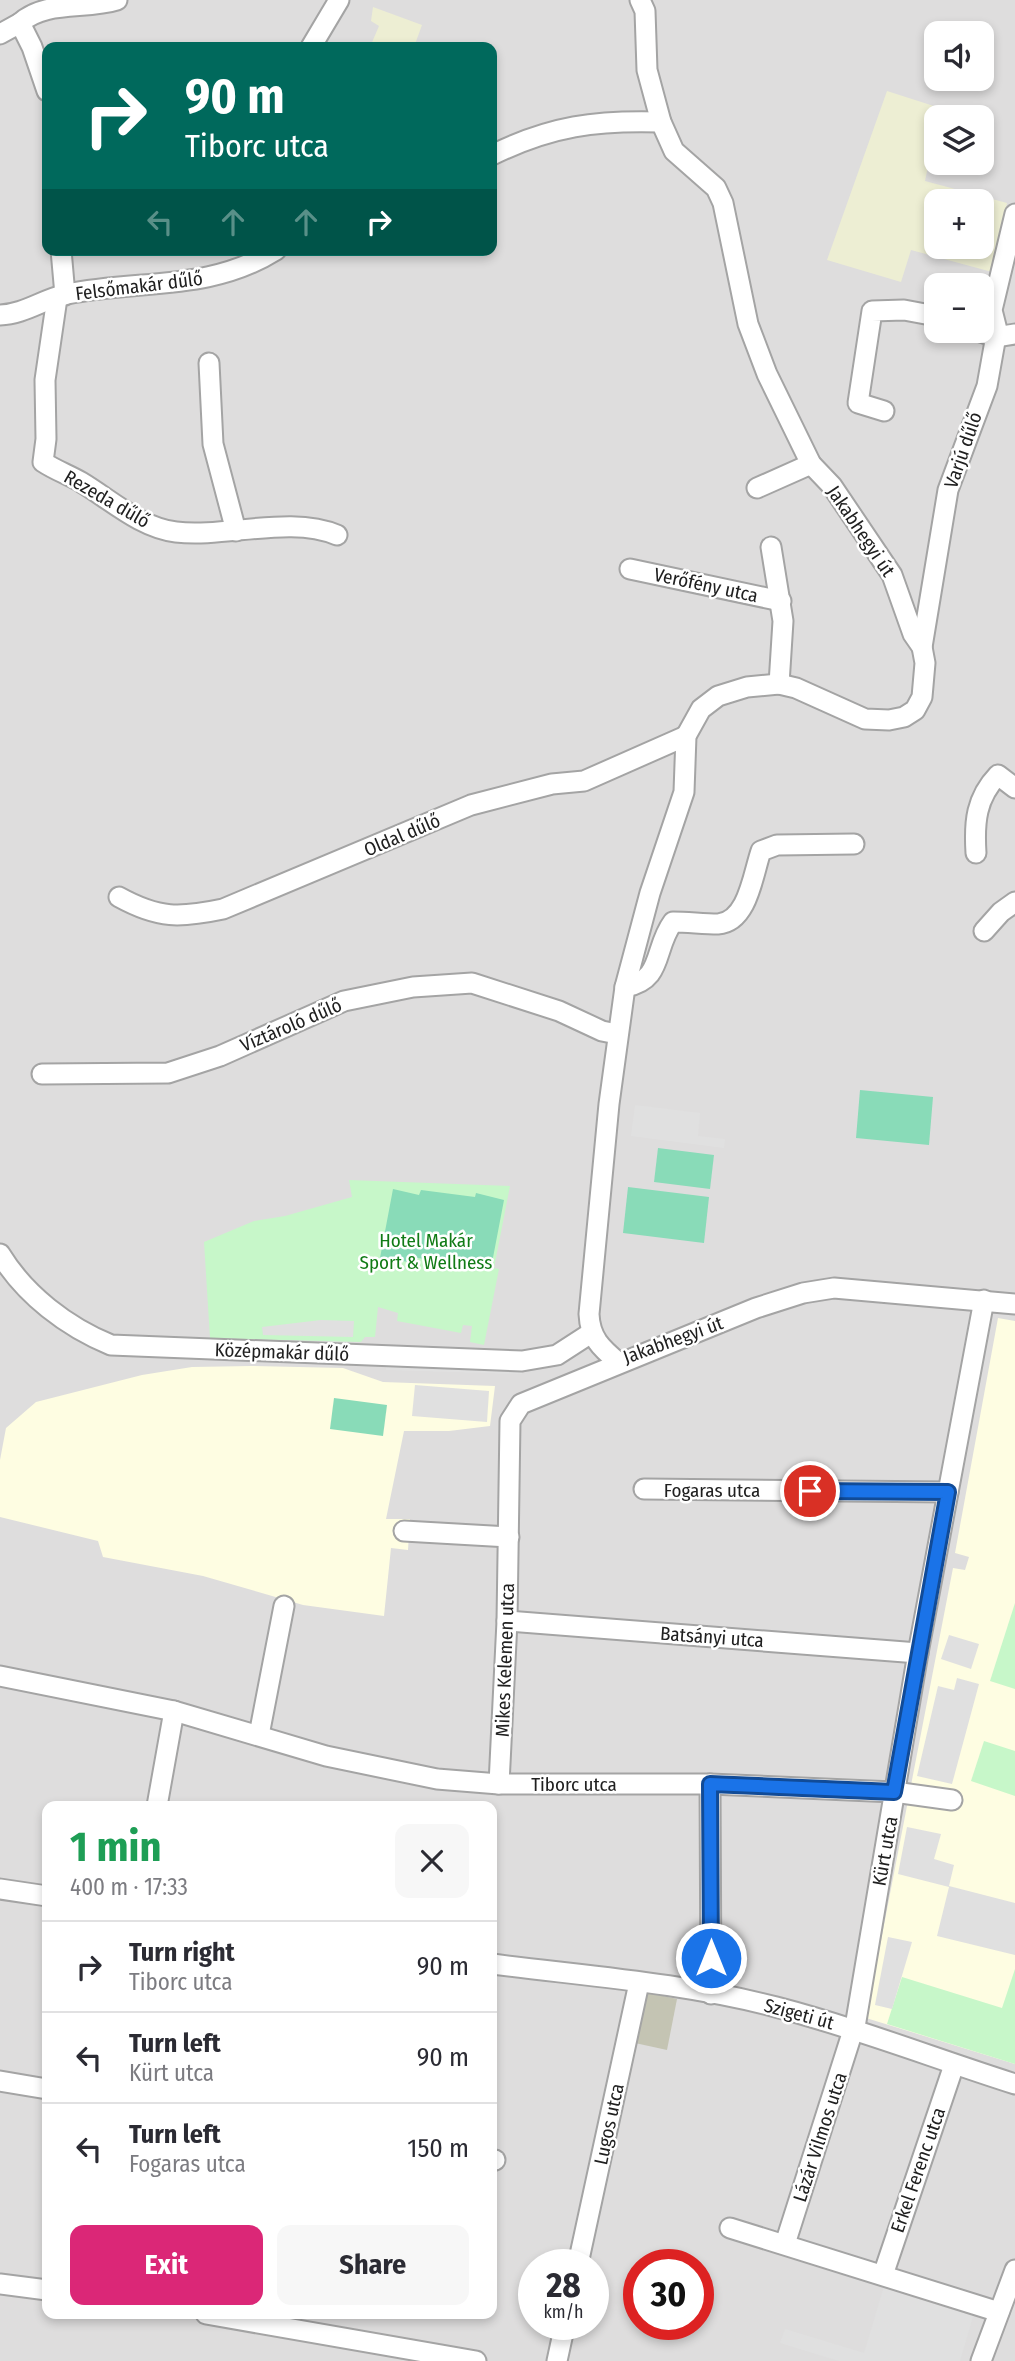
<!DOCTYPE html>
<html lang="en">
<head>
<meta charset="utf-8">
<style>
	body { margin:0; font-family:"Fira Sans Condensed",sans-serif; background:#f7f7f7; color:#2b2b33; height:100vh; display:flex; flex-direction:column; font-size:26px; white-space:nowrap }
	* { box-sizing:border-box; margin:0 }
	p { font-size:23px; color:#7c7c81 }
	.icon { flex:none; width:38px; height:38px; fill:none; stroke:currentColor; stroke-width:2; stroke-linecap:round; stroke-linejoin:round }
	.map { position:relative; flex:1; overflow:hidden }
	.drawer { position:absolute; left:42px; top:1801px; width:455px; height:518px; display:flex; flex-direction:column; background:#fff; border-radius:14px; box-shadow:0 4px 10px #0003 }
	.drawer>* { flex:none }
	.hud { position:absolute; left:42px; top:42px; width:455px; height:214px; border-radius:14px; box-shadow:0 4px 10px #0003; background:#00695c; color:#fff; overflow:hidden }
	.tools { position:absolute; left:924px; top:21px; display:grid; gap:14px }
	.tools a { display:grid; place-items:center; width:70px; height:70px; border-radius:14px; background:#fff; box-shadow:0 4px 10px #0003; font-size:35px }
	.speed { position:absolute; left:518px; top:2249px; display:flex; gap:14px; font-size:35px; font-weight:700; text-align:center }
	.speed>* { display:grid; place-content:center; width:91px; height:91px; border-radius:50%; background:#fff; box-shadow:0 4px 10px #0003; line-height:1 }
	.speed small { font-size:18px; font-weight:400 }
	.speed .limit { border:10px solid #d22; background:#fff; color:#111 }
	.pin { position:absolute; display:grid; place-items:center; width:60px; height:60px; color:#fff; margin:-30px; border:4px solid #fff; border-radius:50%; box-shadow:0 2px 7px #0007 }
	.me { position:absolute; width:77px; margin:-38px; rotate:0deg; stroke-linejoin:round; filter:drop-shadow(0 0 5px #0008) }
	.turn { display:flex; align-items:center; gap:24px; height:147px; padding:0 28px; font-size:32px }
	.turn .icon { width:91px; height:91px; stroke-width:2.5 }
	.turn b { display:block; font-size:49px; line-height:60px }
	.lanes { display:flex; align-items:center; height:66px; padding:0 28px; background:#0003; justify-content:center; gap:35px; direction:ltr }
	.lanes .off { opacity:.35 }
	.round { display:grid; place-items:center; flex:none; width:74px; height:74px; border-radius:14px; background:#f7f7f7 }
	.summary { display:flex; align-items:center; justify-content:space-between; height:119px; padding:0 28px }
	h1 { font-size:42px; font-weight:700; line-height:52px; color:#1e9e55 }
	.primary-button { display:flex; gap:14px; margin-top:auto; padding:14px 28px }
	.primary-button a { flex:1; height:80px; border-radius:14px; background:#db2777; color:#fff; font-size:28px; font-weight:700; line-height:80px; text-align:center }
	.primary-button a+a { background:#f7f7f7; color:#2b2b33 }
	ul { padding:0; list-style:none }
	li { display:flex; align-items:center; gap:21px; height:91px; padding:0 28px; border-top:2px solid #e1e1e2 }
	li div { flex:1 }
	li b { display:block; font-size:26px }
	li em { font-style:normal }
	.map>svg:first-child { display:block }
	.residential { fill:#dedddd; fill-rule:evenodd }
	.education { fill:#fefde2 }
	.construction { fill:#c4c4b3 }
	.farmland { fill:#edeed3; fill-rule:evenodd }
	.park { fill:#c7f7c9 }
	.pitch { fill:#89dbb8 }
	.parking { fill:#e0e0e0 }
	.lines { fill:none; stroke-linecap:round; stroke-linejoin:round }
	.minor-casing { stroke:#a4a4a4; stroke-width:23 }
	.minor { stroke:#fff; stroke-width:19 }
	.route-casing { stroke:#114b97; stroke-width:18 }
	.route { stroke:#1a73e8; stroke-width:12 }
	.labels { text-anchor:middle; dominant-baseline:central; stroke-width:5; stroke-linejoin:round; paint-order:stroke }
	.street-label { font-size:19px; fill:#202020; stroke:#fff }
	.park-label { font-size:19px; fill:#117b16; stroke:#fff }
</style>
</head>
<body>
<div class="map">
<svg width="1015" height="2361" viewBox="0 0 1015 2361">
	<rect width="100%" height="100%" fill="#f0ede7"/>
	<!-- residential -->
	<path class="residential" d="M0 0H1015V2361H0ZM936 33H982V79H936ZM47 47H492V250H47ZM936 117H982V163H936ZM936 201H982V247H936ZM936 285H982V331H936ZM47 1806H492V2314H47ZM534 2264H593V2324H534ZM639 2264H698V2324H639Z"/>
	<!-- education -->
	<g class="education">
		<path d="M998 1318 1015 1321V2064L866 2018 953 1568 965 1570 969 1557 955 1553Z"/>
		<path d="M251 1366 343 1368 383 1382 495 1386 490 1426 449 1431H404L386 1519H410L408 1550 391 1548 384 1616 303 1605 203 1576 103 1557 98 1541 0 1517V1460L6 1428 36 1402 142 1375 192 1367Z"/>
	</g>
	<!-- construction -->
	<path class="construction" d="M645 1992 677 1999 667 2050 635 2043Z"/>
	<!-- farmland -->
	<g class="farmland">
		<path d="M373 7 422 25 414 47H370L379 26 371 21Z"/>
		<path d="M887 91 940 108 925 181 1007 203 992 272 911 250 901 282 827 260ZM936 201H982V247H936Z"/>
	</g>
	<!-- park -->
	<g class="park">
		<path d="M349 1180 510 1186 494 1268 499 1269 484 1345 470 1342 472 1326 463 1325 461 1333 397 1321 398 1313 378 1307 375 1337H365L361 1342 210 1338 204 1242 254 1221 285 1216 352 1197Z"/>
		<path d="M1015 1603V1689L990 1681Z"/>
		<path d="M984 1741 1015 1751V1796L971 1781Z"/>
		<path d="M1015 1969V2064L887 2024 902 1977 1002 2008Z"/>
	</g>
	<!-- pitch -->
	<g class="pitch">
		<path d="M860 1090 933 1097 929 1145 856 1138Z"/>
		<path d="M658 1148 714 1155 710 1189 654 1182Z"/>
		<path d="M628 1187 709 1197 704 1243 623 1233Z"/>
		<path d="M393 1189 419 1195 421 1190 475 1197 476 1193 504 1200 491 1268 410 1257 409 1262 380 1258Z"/>
		<path d="M334 1398 387 1405 383 1436 330 1429Z"/>
	</g>
	<!-- parking -->
	<g class="parking">
		<path d="M635 1105 700 1113 698 1136 725 1139 724 1148 631 1136Z"/>
		<path d="M321 1320 354 1321 353 1337 263 1335 262 1327Z"/>
		<path d="M386 1356 522 1361V1374L386 1370Z"/>
		<path d="M415 1385 489 1391 487 1422 412 1416Z"/>
		<path d="M949 1635 979 1644 971 1669 941 1659Z"/>
		<path d="M957 1678 979 1684 952 1784 917 1776 938 1686 954 1690Z"/>
		<path d="M907 1827 941 1834 934 1859 954 1865 949 1886 1015 1903V1955L937 1936 949 1887 898 1874Z"/>
		<path d="M888 1937 912 1942 892 2009 875 2005Z"/>
		<path d="M885 2283 977 2303 960 2361H839L780 2343 785 2329 864 2353Z"/>
	</g>
	<g class="lines">
		<defs>
			<g id="minor">
				<path d="M20 23C46 0 85 10 117 0"/>
				<path d="M0 34 20 23 32 47 47 91"/>
				<path d="M311 47 339 0"/>
				<path d="M492 155C551 126 596 120 661 122"/>
				<path d="M61 250 65 295"/>
				<path d="M57 298 45 380 46 439 43 462C55 470 69 475 81 482 111 500 141 528 176 532 225 538 291 515 337 535"/>
				<path d="M0 315C25 314 43 299 67 294 140 279 209 292 276 250"/>
				<path d="M978 331 996 337 1015 334"/>
				<path d="M209 363 213 444 236 531"/>
				<path d="M884 411 858 403 872 311 904 310 936 316"/>
				<path d="M757 488 811 464"/>
				<path d="M771 547 783 621 779 684"/>
				<path d="M630 569 781 601"/>
				<path d="M922 647 948 490 987 386 997 330 992 310 1015 214"/>
				<path d="M976 853C974 822 976 798 998 775L1015 788"/>
				<path d="M119 897C159 919 180 918 223 909L471 805 552 784 584 781 686 736"/>
				<path d="M984 931 1001 912 1015 902"/>
				<path d="M625 987C664 980 653 949 673 922 688 922 703 924 718 924 748 922 753 874 761 851L777 845 854 844"/>
				<path d="M42 1074 168 1073 220 1056 344 1001 413 987 472 983 559 1011 602 1031 617 1034"/>
				<path d="M0 1254C25 1295 67 1327 111 1345L522 1361 557 1355 591 1333"/>
				<path d="M619 1363C601 1348 590 1338 589 1314L609 1104 625 987 650 893 684 792 686 736 701 709 718 696 747 687 779 684 796 688 865 719 889 720 904 717 915 710 922 697 925 663 922 647 913 634 892 575 832 486 811 464 767 374 748 324 723 203 716 188 674 151 661 122 647 70 645 11 640 0"/>
				<path d="M644 1489 948 1492"/>
				<path d="M404 1531 509 1537"/>
				<path d="M507 1621 918 1653"/>
				<path d="M0 1676 174 1711 326 1756 437 1779 499 1784H710L894 1792 952 1800"/>
				<path d="M259 1735 284 1606"/>
				<path d="M499 1784 507 1621 510 1421 521 1404 756 1308 803 1293 834 1288 1015 1304"/>
				<path d="M710 1784 711 1994"/>
				<path d="M157 1806 174 1711"/>
				<path d="M0 1889 47 1896"/>
				<path d="M492 1964C586 1976 684 1983 776 2007 857 2028 936 2059 1015 2084"/>
				<path d="M0 2081 47 2089"/>
				<path d="M492 2160H495"/>
				<path d="M730 2228 999 2312"/>
				<path d="M785 2244 856 2021 918 1653 984 1300"/>
				<path d="M578 2264 639 1983"/>
				<path d="M883 2275 954 2065"/>
				<path d="M0 2284 47 2290"/>
				<path d="M206 2314 476 2361"/>
				<path d="M557 2361 565 2324"/>
				<path d="M981 2361 1015 2270"/>
			</g>
		</defs>
		<!-- minor casing -->
		<use href="#minor" class="minor-casing"/>
		<!-- minor -->
		<use href="#minor" class="minor"/>
	</g>
	<g class="lines">
		<defs>
			<path id="route" d="M711 1958 710 1784 894 1792 948 1492 810 1491"/>
		</defs>
		<!-- route casing -->
		<use href="#route" class="route-casing"/>
		<!-- route -->
		<use href="#route" class="route"/>
	</g>
	<g class="labels">
		<!-- street labels -->
		<g class="street-label">
			<text transform="translate(139 286) rotate(-7)">Felsőmakár dűlő</text>
			<text transform="translate(963 450) rotate(-71)">Varjú dűlő</text>
			<text transform="translate(107 499) rotate(30)">Rezeda dűlő</text>
			<text transform="translate(861 531) rotate(56)">Jakabhegyi út</text>
			<text transform="translate(706 585) rotate(12)">Verőfény utca</text>
			<text transform="translate(402 835) rotate(-23)">Oldal dűlő</text>
			<text transform="translate(291 1025) rotate(-23)">Víztároló dűlő</text>
			<text transform="translate(673 1340) rotate(-20)">Jakabhegyi út</text>
			<text transform="translate(282 1352) rotate(2)">Középmakár dűlő</text>
			<text x="712" y="1490">Fogaras utca</text>
			<text transform="translate(712 1637) rotate(4)">Batsányi utca</text>
			<text transform="translate(505 1660) rotate(-88)">Mikes Kelemen utca</text>
			<text x="574" y="1784">Tiborc utca</text>
			<text transform="translate(885 1851) rotate(-80)">Kürt utca</text>
			<text transform="translate(799 2014) rotate(15)">Szigeti út</text>
			<text transform="translate(609 2124) rotate(-78)">Lugos utca</text>
			<text transform="translate(820 2137) rotate(-72)">Lázár Vilmos utca</text>
			<text transform="translate(918 2170) rotate(-71)">Erkel Ferenc utca</text>
		</g>
		<!-- park labels -->
		<g class="park-label">
			<text x="426" y="1240">Hotel Makár<tspan x="426" dy="22">Sport &amp; Wellness</tspan></text>
		</g>
	</g>
</svg>
<div class="tools">
<a><svg class="icon" aria-label="sound" viewBox="0 0 24 24"><path d="M4 9h4l5-4v14l-5-4H4zM17 9q2 3 0 6"/></svg></a>
<a><svg class="icon" aria-label="layers" viewBox="0 0 24 24"><path d="M12 4l9 5-9 5-9-5zM3 14l9 5 9-5"/></svg></a>
<a>+</a>
<a>−</a>
</div>
<div class="speed"><div>28<small>km/h</small></div><div class="limit">30</div></div>
<div class="pin" style="left:810px;top:1491px;background:#d93025"><svg class="icon" aria-label="arrive" viewBox="0 0 24 24"><path d="M6 21V4h12l-3 4 3 4H6"/></svg></div>
<svg class="me" style="left:711px;top:1958px" viewBox="-20 -20 40 40"><circle r="17" fill="#1a73e8" stroke="#fff" stroke-width="3"/><path d="M0-11L8 9 0 5-8 9z" fill="#fff"/></svg>
<div class="hud">
<div class="turn"><svg class="icon" aria-label="right" viewBox="0 0 24 24"><path d="M7 20v-9h11M14 6l5 5-5 5"/></svg><div><b>90 m</b>Tiborc utca</div></div>
<div class="lanes"><svg class="icon off" aria-label="left" viewBox="0 0 24 24"><path d="M17 20v-9H6M10 6l-5 5 5 5"/></svg><svg class="icon off" aria-label="ahead" viewBox="0 0 24 24"><path d="M12 20V5M6 11l6-6 6 6"/></svg><svg class="icon off" aria-label="ahead" viewBox="0 0 24 24"><path d="M12 20V5M6 11l6-6 6 6"/></svg><svg class="icon" aria-label="right" viewBox="0 0 24 24"><path d="M7 20v-9h11M14 6l5 5-5 5"/></svg></div>
</div>
<section class="drawer">
<div class="summary"><div><h1>1 min</h1><p>400 m · 17:33</p></div><a class="round"><svg class="icon" aria-label="close" viewBox="0 0 24 24"><path d="M6 6l12 12M18 6L6 18"/></svg></a></div>
<ul>
<li><svg class="icon" aria-label="right" viewBox="0 0 24 24"><path d="M7 20v-9h11M14 6l5 5-5 5"/></svg><div><b>Turn right</b><p>Tiborc utca</p></div><em>90 m</em></li>
<li><svg class="icon" aria-label="left" viewBox="0 0 24 24"><path d="M17 20v-9H6M10 6l-5 5 5 5"/></svg><div><b>Turn left</b><p>Kürt utca</p></div><em>90 m</em></li>
<li><svg class="icon" aria-label="left" viewBox="0 0 24 24"><path d="M17 20v-9H6M10 6l-5 5 5 5"/></svg><div><b>Turn left</b><p>Fogaras utca</p></div><em>150 m</em></li>
</ul>
<div class="primary-button"><a>Exit</a><a>Share</a></div>
</section>
</div>
</body>
</html>
